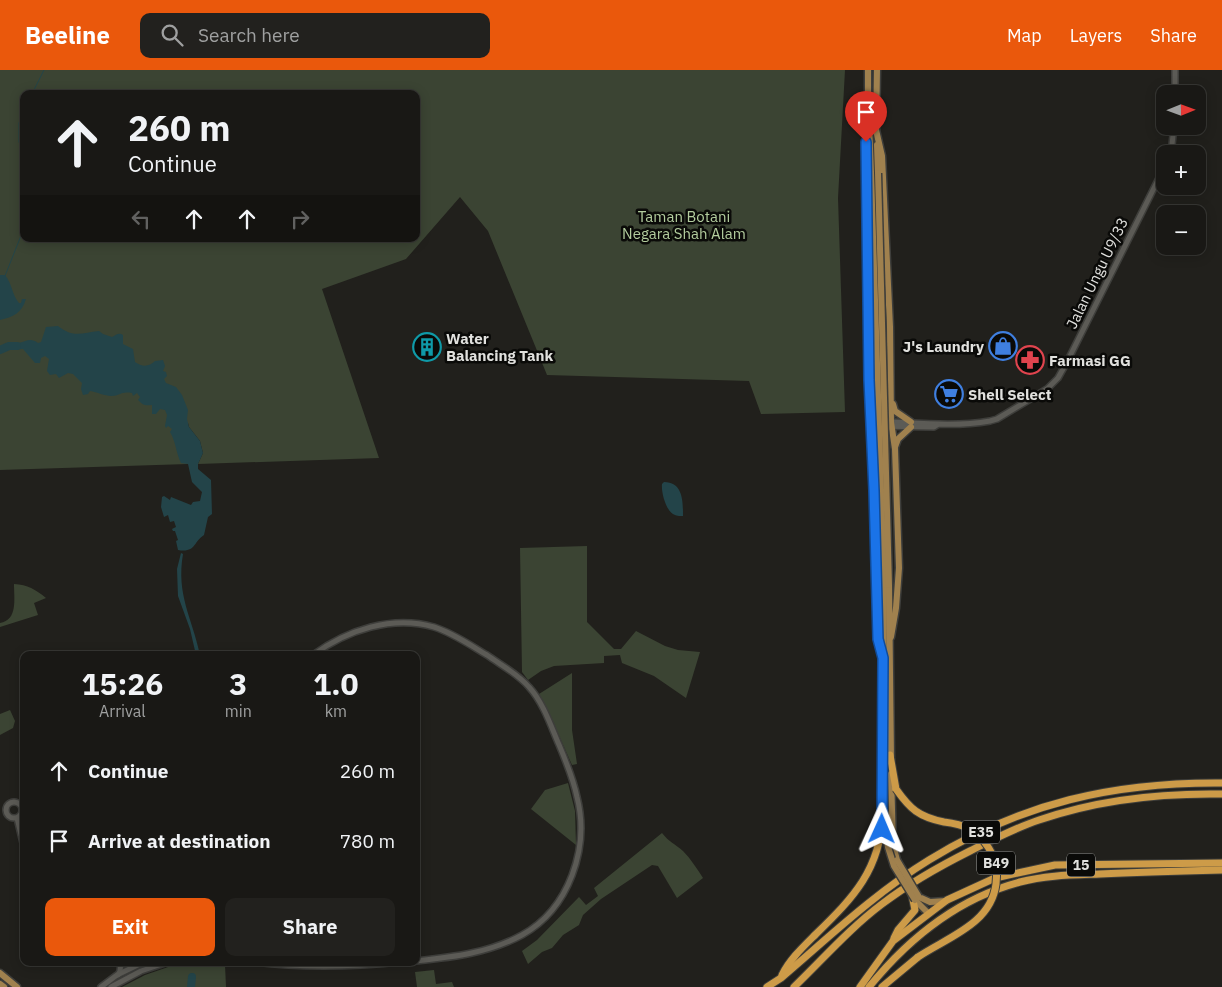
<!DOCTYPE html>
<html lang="en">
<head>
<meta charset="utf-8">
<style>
	body { margin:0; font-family:"IBM Plex Sans",sans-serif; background:#22211e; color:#f1f3f6; height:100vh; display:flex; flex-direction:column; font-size:19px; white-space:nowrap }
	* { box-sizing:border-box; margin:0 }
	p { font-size:16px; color:#9fa0a0 }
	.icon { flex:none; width:28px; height:28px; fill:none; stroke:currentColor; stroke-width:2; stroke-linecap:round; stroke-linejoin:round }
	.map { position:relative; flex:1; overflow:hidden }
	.side { position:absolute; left:20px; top:581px; width:400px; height:315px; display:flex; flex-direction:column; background:#191815; border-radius:10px; box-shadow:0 2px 12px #0003,0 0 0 1px #373734 }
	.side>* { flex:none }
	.hud { position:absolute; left:20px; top:20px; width:400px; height:152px; border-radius:10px; box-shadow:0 2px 12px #0003,0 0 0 1px #373734; background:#191815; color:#f1f3f6; overflow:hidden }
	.needle { width:32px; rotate:89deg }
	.buttons { position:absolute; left:1156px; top:15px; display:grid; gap:10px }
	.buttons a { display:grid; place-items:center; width:50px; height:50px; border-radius:10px; background:#191815; box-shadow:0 2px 12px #0003,0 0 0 1px #373734; font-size:25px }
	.pin { position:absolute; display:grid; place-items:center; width:42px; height:42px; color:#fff; margin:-51px -21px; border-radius:50% 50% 50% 0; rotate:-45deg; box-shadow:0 0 5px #0007 }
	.pin .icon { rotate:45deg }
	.me { position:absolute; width:55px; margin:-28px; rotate:1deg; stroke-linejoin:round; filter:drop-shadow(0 0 4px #0008) }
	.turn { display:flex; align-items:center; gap:18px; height:105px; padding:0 25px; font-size:22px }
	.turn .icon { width:65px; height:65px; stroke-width:2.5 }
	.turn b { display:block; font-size:35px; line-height:42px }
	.lanes { display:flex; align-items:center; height:48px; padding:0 25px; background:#0003; justify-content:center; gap:25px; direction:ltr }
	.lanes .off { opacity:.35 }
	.eta { display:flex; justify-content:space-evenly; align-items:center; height:85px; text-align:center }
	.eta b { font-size:30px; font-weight:700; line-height:35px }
	.primary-button { display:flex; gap:10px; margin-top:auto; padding:10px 25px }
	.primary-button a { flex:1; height:58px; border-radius:10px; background:#ea580c; color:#fff; font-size:20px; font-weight:700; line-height:58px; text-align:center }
	.primary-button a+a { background:#22211e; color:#f1f3f6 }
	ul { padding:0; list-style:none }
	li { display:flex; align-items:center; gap:15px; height:70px; padding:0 25px }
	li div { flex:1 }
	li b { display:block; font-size:19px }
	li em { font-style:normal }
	header { display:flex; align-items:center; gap:30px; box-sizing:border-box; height:70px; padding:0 25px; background:#ea580c; color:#fff }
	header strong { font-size:24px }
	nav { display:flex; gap:28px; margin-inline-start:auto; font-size:18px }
	.search { width:350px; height:45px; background:#22211e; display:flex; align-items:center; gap:12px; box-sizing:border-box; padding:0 18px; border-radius:10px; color:#9fa0a0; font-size:19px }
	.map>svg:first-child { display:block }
	.green { fill:#3b4433; fill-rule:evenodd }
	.water { fill:#234449 }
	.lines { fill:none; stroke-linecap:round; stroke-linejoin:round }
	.stream { stroke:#234449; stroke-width:1 }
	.river { stroke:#234449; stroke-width:8 }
	.minor-casing { stroke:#3e3e3b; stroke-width:8 }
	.major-casing { stroke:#3e3e3b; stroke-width:9 }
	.highway-casing { stroke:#3e3e3b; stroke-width:9 }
	.minor { stroke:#5c5b56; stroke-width:5 }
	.major { stroke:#a0814e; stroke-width:6 }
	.highway { stroke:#cd9b48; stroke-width:7 }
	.major-bridge-casing { stroke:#3e3e3b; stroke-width:9; stroke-linecap:butt }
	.highway-bridge-casing { stroke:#3e3e3b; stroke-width:9; stroke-linecap:butt }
	.major-bridge { stroke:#a0814e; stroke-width:6 }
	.highway-bridge { stroke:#cd9b48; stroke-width:7 }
	.route-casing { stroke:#114b97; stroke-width:12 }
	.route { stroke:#1a73e8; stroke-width:9 }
	.labels { text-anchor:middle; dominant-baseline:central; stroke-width:5; stroke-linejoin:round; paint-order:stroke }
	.shield { fill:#0a0a08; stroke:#a0a09e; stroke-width:1 }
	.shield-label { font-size:14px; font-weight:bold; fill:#e1e1de }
	.park-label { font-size:15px; fill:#b3cd9e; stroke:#0a0a08 }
	.street-label { font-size:15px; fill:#e1e1de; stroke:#0a0a08 }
	.poi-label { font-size:15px; font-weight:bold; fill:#e1e1de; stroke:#0a0a08; text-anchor:start }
</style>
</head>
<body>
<header>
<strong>Beeline</strong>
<div class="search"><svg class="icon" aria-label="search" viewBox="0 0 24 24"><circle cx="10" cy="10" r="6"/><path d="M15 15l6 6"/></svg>Search here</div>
<nav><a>Map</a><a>Layers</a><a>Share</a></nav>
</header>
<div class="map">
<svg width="1222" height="917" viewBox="0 0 1222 917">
	<rect width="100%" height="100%" fill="#21201c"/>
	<!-- green -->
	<g class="green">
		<path d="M0 0H845L838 128 845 342 761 344 749 311 547 305 488 161 460 127 406 189 322 219 379 388 198 394 203 383 200 371 189 357 188 353V394L0 400ZM24 24H416V169H24Z"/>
		<path d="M587 476V552L614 579H621L636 561 665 576 678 580 700 582 686 628 654 606 622 593 620 585 604 586V593L554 596 541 601 528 610 522 602 520 478Z"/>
		<path d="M14 514C28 515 35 519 46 528L34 533 38 545 0 557V553C18 550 14 529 14 514Z"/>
		<path d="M572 603V660L577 694 572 695 553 652 539 624Z"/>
		<path d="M10 640 15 651 13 658 0 665V644Z"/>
		<path d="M568 713 575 741 576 775 531 739 545 720Z"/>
		<path d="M662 763C669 772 675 774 683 781 691 789 697 799 703 808L677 828 658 796 652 795 601 829 583 845 579 855 563 865 552 878 542 882 528 894 522 881 537 870 579 827 586 835 598 826 594 818Z"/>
		<path d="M225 895 226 917H122L145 905 171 896Z"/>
		<path d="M434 900 436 914 452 912 454 917H417L415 902Z"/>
	</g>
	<!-- water -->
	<g class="water">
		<path d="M0 205H5C12 213 12 225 19 233H21L22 229H26C22 243 13 247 0 250Z"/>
		<path d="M58 256C73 268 82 263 99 261L103 264 112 267C116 265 119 262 123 265V274L133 279 135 292C142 297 149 297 155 291L163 290 165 296 163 301 166 302 167 306 164 309 166 313 176 317 182 325 188 340 187 349 189 357 200 371 203 383 198 394V399L211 410 212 444 208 447 204 465C193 472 196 483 178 480L176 471 178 470 175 461H173L172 459 176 457 174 451 170 452 168 445 164 447 161 437 162 427 164 426 170 430 171 427 191 435 193 432 200 431 202 422 192 412 188 394 181 393C176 383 176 372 170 362L172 359 168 356 166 358 165 356 167 345 165 340 160 339 156 344H152V335C145 336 143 335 138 330L140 327 137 323 133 326 132 323C120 321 121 326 111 326 105 326 97 322 90 321L88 324 83 325 81 319 82 313 73 304 68 303 59 308 56 304 50 305 47 301 49 289 45 286 41 288 40 293H35L23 279 12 280 8 278 9 273C12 273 15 273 18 273 26 272 30 267 38 273L41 272 46 257Z"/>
		<path d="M664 412C683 412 683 431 683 446 682 446 676 446 675 445 666 442 661 422 662 414Z"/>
		<path d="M181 483 183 484C176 525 192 547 200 585H196L190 559 178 526 177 499Z"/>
	</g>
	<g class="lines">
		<!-- stream -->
		<g class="stream">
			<path d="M32 24 44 0"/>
			<path d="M19 72V53L24 39"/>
			<path d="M20 94 24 119"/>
			<path d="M5 206 24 158"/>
		</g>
		<!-- river -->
		<g class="river">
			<path d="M0 280 9 276H17"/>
			<path d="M191 917 192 907"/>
		</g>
		<defs>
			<g id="minor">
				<path d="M1175 0V24"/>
				<path d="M1171 84 1174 56"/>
				<path d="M871 351C911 352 951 358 990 351L997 349 1047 319 1058 308 1068 290 1165 96"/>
				<path d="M872 356 934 357 937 355"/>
				<path d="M313 585C347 560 392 545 434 557 453 563 470 575 487 585 501 595 518 604 529 617 542 631 550 653 557 670 565 689 573 707 577 727 590 778 569 839 522 865 489 883 453 887 416 891"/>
				<circle cx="14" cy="740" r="8"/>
				<path d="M17 748 24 777"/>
				<path d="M232 892H254"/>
				<path d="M254 892C303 898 351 897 400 892"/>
				<path d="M118 905 120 901 121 892"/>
				<path d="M101 917 117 905 144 892"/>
				<path d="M111 917 141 901 168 892"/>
			</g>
			<g id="major">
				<path d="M868 0V29L871 103"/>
				<path d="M869 60 866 72 869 310 874 421 878 569 883 588"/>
				<path d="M876 60 882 86 890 257 891 352 895 379 899 498 896 538 891 567"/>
				<path d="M876 62 877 0"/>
				<path d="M877 75 878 103"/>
				<path d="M893 334 895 341 911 352"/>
				<path d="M895 377 898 369 911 357"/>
				<path d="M884 515 883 744 888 777"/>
				<path d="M889 515 891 689"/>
				<path d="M891 704 893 775 897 790"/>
				<path d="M919 827 930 832 946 831"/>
				<path d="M915 830 928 843"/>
				<path d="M0 903 17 917"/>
				<path d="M0 914 4 917"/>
			</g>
			<g id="highway">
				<path d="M890 685 896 719"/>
				<path d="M894 868 898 860 915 840 912 825"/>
				<path d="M782 905C790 889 803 877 816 864 854 827 880 800 883 744"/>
				<path d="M767 917 781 908C829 867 875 823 929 790 1021 733 1114 712 1222 713"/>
				<path d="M794 917C823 889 850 858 882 834 911 812 938 797 970 781 992 770 1015 758 1039 750 1097 730 1161 723 1222 724"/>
				<path d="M860 917 893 871 947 830 995 808 1055 795 1222 793"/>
				<path d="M869 917C908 869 959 828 1020 812 1046 805 1073 805 1100 804 1141 802 1181 801 1222 800"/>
				<path d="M882 917 918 887"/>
			</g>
		</defs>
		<!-- minor casing -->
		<use href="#minor" class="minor-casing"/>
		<!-- major casing -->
		<use href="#major" class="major-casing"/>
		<!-- highway casing -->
		<use href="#highway" class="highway-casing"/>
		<!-- minor -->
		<use href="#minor" class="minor"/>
		<!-- major -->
		<use href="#major" class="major"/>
		<!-- highway -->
		<use href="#highway" class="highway"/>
		<defs>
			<g id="major-bridge">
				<path d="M871 103 884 515"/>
				<path d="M878 103 889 515"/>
				<path d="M888 777 894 796 915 830"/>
				<path d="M897 790 919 827"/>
			</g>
			<path id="highway-bridge" d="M896 719C910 739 919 747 944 752 953 753 962 755 970 759 981 765 989 777 994 788 997 796 997 805 996 814 991 854 948 867 918 887"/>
		</defs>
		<!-- major-bridge casing -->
		<use href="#major-bridge" class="major-bridge-casing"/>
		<!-- highway-bridge casing -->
		<use href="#highway-bridge" class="highway-bridge-casing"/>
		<!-- major-bridge -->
		<use href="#major-bridge" class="major-bridge"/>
		<!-- highway-bridge -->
		<use href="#highway-bridge" class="highway-bridge"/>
	</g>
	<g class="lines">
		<defs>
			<path id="route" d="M866 72 869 310 874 421 878 569 883 588 882 759"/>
		</defs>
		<!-- route casing -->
		<use href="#route" class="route-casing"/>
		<!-- route -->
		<use href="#route" class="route"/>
	</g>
	<!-- icons -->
	<defs>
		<symbol id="shop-ring" viewBox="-11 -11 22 22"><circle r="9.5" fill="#0a0a08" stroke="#3f7fe0" stroke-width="1.5"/><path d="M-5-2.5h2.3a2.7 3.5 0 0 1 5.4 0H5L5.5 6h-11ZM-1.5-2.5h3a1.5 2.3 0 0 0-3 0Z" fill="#3f7fe0"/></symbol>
		<symbol id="building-ring" viewBox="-11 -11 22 22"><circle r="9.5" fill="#0a0a08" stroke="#0f9aa8" stroke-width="1.5"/><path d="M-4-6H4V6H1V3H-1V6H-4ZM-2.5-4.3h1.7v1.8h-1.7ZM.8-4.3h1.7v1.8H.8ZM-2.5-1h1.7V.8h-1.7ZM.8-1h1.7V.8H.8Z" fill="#0f9aa8"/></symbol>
		<symbol id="pharmacy-ring" viewBox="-11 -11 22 22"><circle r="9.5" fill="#0a0a08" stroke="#e0444e" stroke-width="1.5"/><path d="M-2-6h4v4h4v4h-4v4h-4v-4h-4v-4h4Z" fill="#e0444e"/></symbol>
		<symbol id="supermarket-ring" viewBox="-11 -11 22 22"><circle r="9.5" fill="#0a0a08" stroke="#3f7fe0" stroke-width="1.5"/><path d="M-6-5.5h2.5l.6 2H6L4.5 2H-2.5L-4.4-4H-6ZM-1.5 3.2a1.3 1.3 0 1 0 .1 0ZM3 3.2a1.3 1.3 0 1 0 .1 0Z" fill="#3f7fe0"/></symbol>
	</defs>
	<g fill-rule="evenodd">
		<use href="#shop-ring" x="987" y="260" width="32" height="32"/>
		<use href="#building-ring" x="411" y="261" width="32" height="32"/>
		<use href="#pharmacy-ring" x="1014" y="274" width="32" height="32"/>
		<use href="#supermarket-ring" x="933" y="308" width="32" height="32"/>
	</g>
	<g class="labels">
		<!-- shield labels -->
		<g class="shield">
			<rect x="962" y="750.5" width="38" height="23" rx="4"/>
			<rect x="977" y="781.5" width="38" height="23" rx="4"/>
			<rect x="1067" y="783.5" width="28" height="23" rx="4"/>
		</g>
		<g class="shield-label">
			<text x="981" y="762">E35</text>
			<text x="996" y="793">B49</text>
			<text x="1081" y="795">15</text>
		</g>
		<!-- park labels -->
		<g class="park-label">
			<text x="684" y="146">Taman Botani<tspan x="684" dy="17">Negara Shah Alam</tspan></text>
		</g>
		<!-- street labels -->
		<g class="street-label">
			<text transform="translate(1097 203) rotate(-64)">Jalan Ungu U9/33</text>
		</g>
		<!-- poi labels -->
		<g class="poi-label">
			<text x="446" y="268">Water<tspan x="446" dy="17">Balancing Tank</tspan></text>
			<text x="984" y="276" text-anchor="end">J's Laundry</text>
			<text x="1049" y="290">Farmasi GG</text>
			<text x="968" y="324">Shell Select</text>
		</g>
	</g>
</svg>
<div class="buttons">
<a><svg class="needle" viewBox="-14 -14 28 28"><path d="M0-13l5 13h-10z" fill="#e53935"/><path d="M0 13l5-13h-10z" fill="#9fa0a0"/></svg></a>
<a>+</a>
<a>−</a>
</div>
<div class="pin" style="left:866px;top:72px;background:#d93025"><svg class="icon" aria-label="arrive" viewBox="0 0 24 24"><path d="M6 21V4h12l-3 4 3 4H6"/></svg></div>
<svg class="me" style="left:882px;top:759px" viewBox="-20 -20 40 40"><path d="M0-17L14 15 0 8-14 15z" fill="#1a73e8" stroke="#fff" stroke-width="4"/></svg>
<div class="hud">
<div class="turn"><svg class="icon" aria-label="ahead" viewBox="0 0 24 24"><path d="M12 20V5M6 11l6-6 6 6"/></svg><div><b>260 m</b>Continue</div></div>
<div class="lanes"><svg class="icon off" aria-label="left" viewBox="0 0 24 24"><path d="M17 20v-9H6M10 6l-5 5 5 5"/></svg><svg class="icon" aria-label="ahead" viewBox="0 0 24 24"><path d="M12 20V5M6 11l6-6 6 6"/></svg><svg class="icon" aria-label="ahead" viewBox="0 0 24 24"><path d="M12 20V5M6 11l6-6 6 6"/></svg><svg class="icon off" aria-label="right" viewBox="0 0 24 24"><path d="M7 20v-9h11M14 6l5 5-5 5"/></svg></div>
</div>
<section class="side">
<div class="eta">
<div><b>15:26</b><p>Arrival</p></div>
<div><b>3</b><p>min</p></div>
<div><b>1.0</b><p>km</p></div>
</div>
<ul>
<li><svg class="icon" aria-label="ahead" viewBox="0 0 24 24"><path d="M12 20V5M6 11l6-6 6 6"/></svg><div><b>Continue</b></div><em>260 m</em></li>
<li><svg class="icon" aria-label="arrive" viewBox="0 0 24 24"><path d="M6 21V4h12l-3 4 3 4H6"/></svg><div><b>Arrive at destination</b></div><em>780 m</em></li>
</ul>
<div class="primary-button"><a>Exit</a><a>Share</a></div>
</section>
</div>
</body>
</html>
